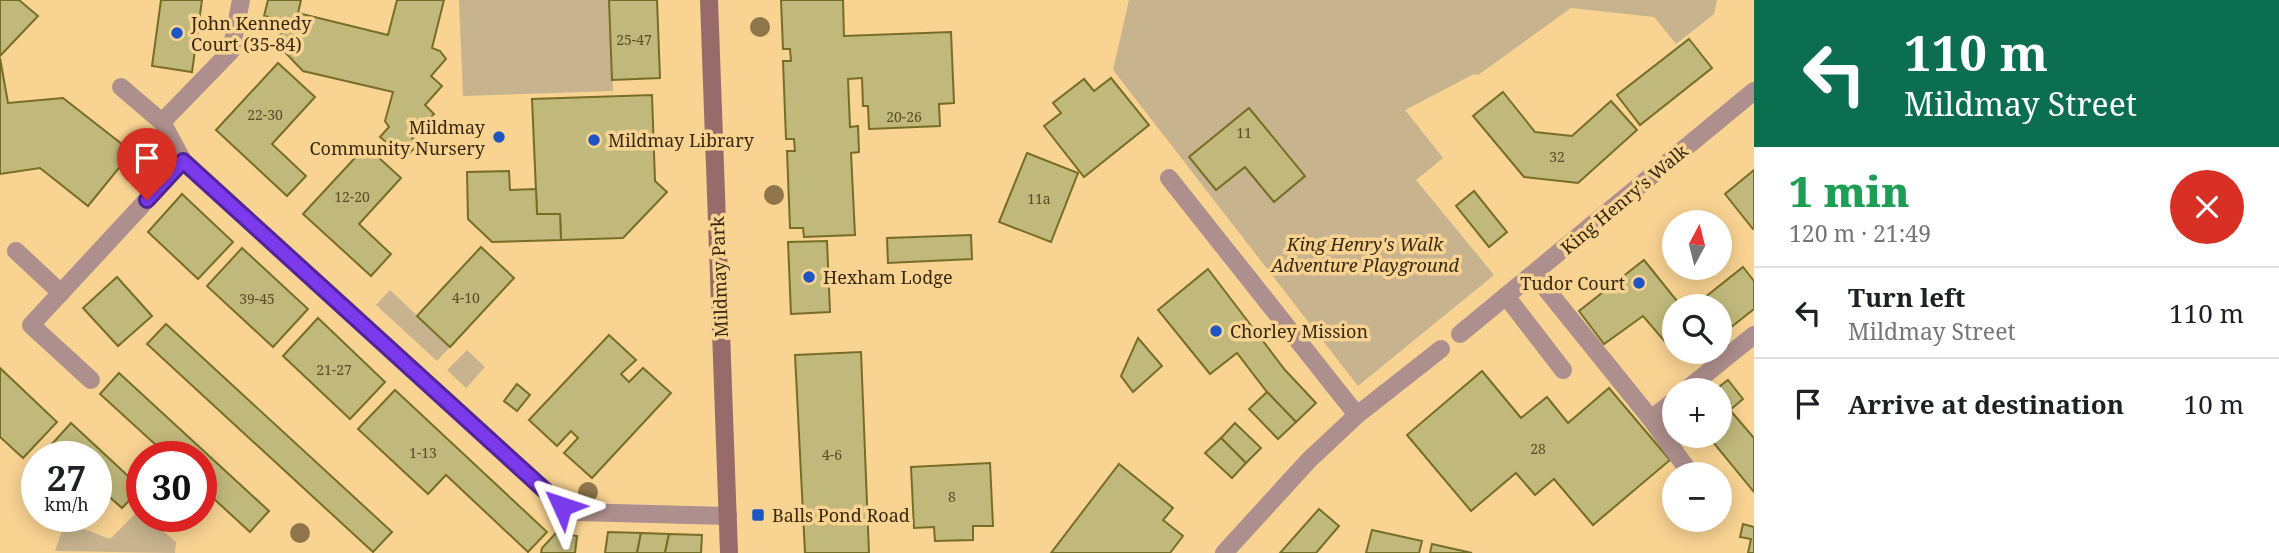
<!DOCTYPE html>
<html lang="en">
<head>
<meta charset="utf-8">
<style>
	body { margin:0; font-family:"Noto Serif",serif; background:#f2f2f2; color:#202124; height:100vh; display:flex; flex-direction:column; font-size:26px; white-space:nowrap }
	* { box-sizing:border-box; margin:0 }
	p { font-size:23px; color:#757577 }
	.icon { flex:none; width:38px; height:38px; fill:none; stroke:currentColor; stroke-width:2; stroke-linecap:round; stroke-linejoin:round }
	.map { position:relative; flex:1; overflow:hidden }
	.drawer { display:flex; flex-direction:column; background:#fff; width:525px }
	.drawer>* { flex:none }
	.banner { background:#0b6e4f; color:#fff; overflow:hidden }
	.needle { width:46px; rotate:7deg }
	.tools { position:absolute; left:1662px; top:210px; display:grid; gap:14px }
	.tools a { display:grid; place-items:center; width:70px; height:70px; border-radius:50%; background:#fff; box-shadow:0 4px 18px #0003; font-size:35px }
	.speed { position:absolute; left:21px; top:441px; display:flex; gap:14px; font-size:35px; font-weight:700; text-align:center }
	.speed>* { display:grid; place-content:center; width:91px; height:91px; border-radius:50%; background:#fff; box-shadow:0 4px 18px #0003; line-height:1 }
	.speed small { font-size:18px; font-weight:400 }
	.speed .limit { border:10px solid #d22; background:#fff; color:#111 }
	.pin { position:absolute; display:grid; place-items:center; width:60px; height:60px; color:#fff; margin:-72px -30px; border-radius:50% 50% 50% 0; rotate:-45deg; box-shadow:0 0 7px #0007 }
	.pin .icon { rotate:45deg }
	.me { position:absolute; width:77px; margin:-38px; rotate:312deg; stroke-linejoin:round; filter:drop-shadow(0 0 5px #0008) }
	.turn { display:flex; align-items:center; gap:24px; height:147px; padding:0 35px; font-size:32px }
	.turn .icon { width:91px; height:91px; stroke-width:2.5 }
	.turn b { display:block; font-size:49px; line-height:60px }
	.round { display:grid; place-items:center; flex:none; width:74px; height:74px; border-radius:37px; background:#f2f2f2 }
	.overview { display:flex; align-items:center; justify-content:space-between; height:119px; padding:0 35px }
	h1 { font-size:42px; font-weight:800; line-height:52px; color:#1e9e55 }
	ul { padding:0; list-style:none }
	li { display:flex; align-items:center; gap:21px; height:91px; padding:0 35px; border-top:2px solid #e0e0e0 }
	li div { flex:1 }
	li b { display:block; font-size:26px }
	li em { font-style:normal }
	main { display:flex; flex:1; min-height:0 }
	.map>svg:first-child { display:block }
	.green { fill:#c7b38e }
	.building { fill:#c1b97b; stroke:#776e26; stroke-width:2 }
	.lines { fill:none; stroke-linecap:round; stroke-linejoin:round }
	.lane { stroke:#ad8f8d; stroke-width:18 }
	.street { stroke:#ad8f8d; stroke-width:18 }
	.secondary { stroke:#966b69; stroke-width:18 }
	.tree { fill:#8e764a }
	.route-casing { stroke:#51269a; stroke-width:18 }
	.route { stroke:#7c3aed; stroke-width:12 }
	.poi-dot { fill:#1d56c3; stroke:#f8d392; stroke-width:2.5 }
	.labels { text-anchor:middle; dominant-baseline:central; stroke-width:7; stroke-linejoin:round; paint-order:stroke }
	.number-label { font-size:14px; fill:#5a4d29 }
	.poi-label { font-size:18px; fill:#37290e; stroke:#f8d392; text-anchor:start }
	.street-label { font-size:18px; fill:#37290e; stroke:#f8d392 }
	.park-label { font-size:18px; font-style:italic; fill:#382a10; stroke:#f8d392 }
</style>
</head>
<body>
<main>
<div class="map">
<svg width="1754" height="553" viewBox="0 0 1754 553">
	<rect width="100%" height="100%" fill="#f8d392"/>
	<!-- green -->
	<g class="green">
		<path d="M459 0H609L613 91 463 96Z"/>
		<path d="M1129 0H1717L1714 14 1676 44 1654 17 1571 8 1478 75 1474 74 1405 110 1443 158 1416 180 1494 275 1358 386 1113 70Z"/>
		<path d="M390 290 450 347 437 361 376 305Z"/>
		<path d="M467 350 485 367 466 388 447 370Z"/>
		<path d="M139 510 142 516H146L176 542 175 553 55 551 65 522 110 539Z"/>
	</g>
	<!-- building -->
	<g class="building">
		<path d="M0 0H19L38 16 0 56Z"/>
		<path d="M161 0H202L192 72 152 66Z"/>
		<path d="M268 0H301L298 13 388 35 397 0H444L432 48 440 51 446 59 431 76 442 86 425 105 434 114 412 138 419 143 405 158 380 137 389 127 385 121 393 92 303 71 278 45 284 20 264 16Z"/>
		<path d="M609 0H657L660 78 612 80Z"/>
		<path d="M781 0H843L844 36 951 32 954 103 939 104 940 126 869 129 868 106H863L862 78 848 79 850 127 858 126 859 152 851 153 855 235 804 237 803 228H790L787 151H795L794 139H786L783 61H791L790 49H783Z"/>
		<path d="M1689 39 1712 68 1640 125 1617 95Z"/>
		<path d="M0 58 8 103 63 98 132 152 88 206 40 168 0 174Z"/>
		<path d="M278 63 315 97 272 144 306 176 287 196 216 130Z"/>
		<path d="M1111 78 1149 125 1084 177 1044 126 1061 113 1053 103 1084 79 1094 91Z"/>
		<path d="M1503 92 1535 132 1572 136 1611 101 1637 130 1578 183 1524 177 1473 116Z"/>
		<path d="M652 95 655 181 667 192 623 238 561 240 560 214H537L532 99Z"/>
		<path d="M1249 108 1305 176 1274 202 1245 167 1216 190 1189 157Z"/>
		<path d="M366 146 401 178 359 224 391 254 371 276 303 214Z"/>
		<path d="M1027 153 1078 173 1051 242 999 222Z"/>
		<path d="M1754 170V229H1753L1725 194Z"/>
		<path d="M509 171 510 190 536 189 537 214H560L561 240 492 242 468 219 467 172Z"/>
		<path d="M1474 191 1507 232 1489 247 1456 206Z"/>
		<path d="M182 194 233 242 198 279 148 232Z"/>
		<path d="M971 235 972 259 888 263 887 238Z"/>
		<path d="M827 241 830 312 791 314 788 242Z"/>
		<path d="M481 247 514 278 450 347 417 316Z"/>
		<path d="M242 248 308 309 273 347 207 286Z"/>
		<path d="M1644 260 1681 306H1675L1673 351 1643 316 1604 344 1579 311Z"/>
		<path d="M1743 267 1754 281V309L1720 336V306H1694Z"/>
		<path d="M1208 269 1285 370 1316 403 1296 422 1267 392 1237 353 1210 374 1158 310Z"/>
		<path d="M117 277 152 316 118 346 83 308Z"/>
		<path d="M318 318 385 382 350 419 283 356Z"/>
		<path d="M166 324 392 532 373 552 147 344Z"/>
		<path d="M609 335 636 360 621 374 629 382 643 368 671 393 592 478 564 453 578 438 571 431 557 446 529 420Z"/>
		<path d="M1138 338 1162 366 1133 392 1121 376Z"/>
		<path d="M861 352 869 553H805L795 355Z"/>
		<path d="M0 368 57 422 23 458 0 437Z"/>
		<path d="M1482 371 1521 418 1547 397 1568 423 1609 388 1670 460 1593 525 1554 479 1535 495 1516 473 1471 511 1407 435Z"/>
		<path d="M119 373 269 511 250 532 201 487V457H169L100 394Z"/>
		<path d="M1728 380 1743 399 1730 410 1754 438V492L1708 436H1720V390H1715Z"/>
		<path d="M517 384 530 395 517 411 504 401Z"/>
		<path d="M395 390 547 532 528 552 446 475 428 494 358 429Z"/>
		<path d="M1267 392 1296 422 1278 439 1249 409Z"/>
		<path d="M71 423 141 488 122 508 96 485V457H66L52 444Z"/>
		<path d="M1235 423 1261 448 1246 463 1221 438Z"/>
		<path d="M1221 438 1246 463 1232 478 1205 453Z"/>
		<path d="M990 463 993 526H973V540L935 541 934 527 914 528 911 467Z"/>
		<path d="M1119 464 1173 508 1163 520 1183 536 1170 553H1051Z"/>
		<path d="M1319 509 1339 526 1316 553H1280Z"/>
		<path d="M1743 524 1754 527V553H1748L1751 539 1740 537Z"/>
		<path d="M1372 530 1422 541 1419 553H1366Z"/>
		<path d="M608 532 641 533 637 553H605Z"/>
		<path d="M556 533 577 536 575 553H541L542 548Z"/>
		<path d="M641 533 669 534 665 553H637Z"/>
		<path d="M669 534 702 535 701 553H665Z"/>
		<path d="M1432 544 1472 553H1430Z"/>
	</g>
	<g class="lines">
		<!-- lane -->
		<g class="lane">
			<path d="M162 122 231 51 241 0"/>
			<path d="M16 251 61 293"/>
			<path d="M1534 274 1651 419 1675 400"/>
			<path d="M1506 296 1563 370"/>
			<path d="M1686 390 1754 335"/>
			<path d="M1651 419 1691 474"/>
		</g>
		<!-- street -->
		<g class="street">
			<path d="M121 87 162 122 183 161 562 506 577 512 728 516"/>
			<path d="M1169 178 1357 415"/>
			<path d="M1460 334 1754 91"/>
			<path d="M91 380 31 325 183 161"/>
			<path d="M1224 553 1309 460 1357 415 1441 349"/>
		</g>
		<!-- secondary -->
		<path class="secondary" d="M709 0 729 553"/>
	</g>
	<!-- trees -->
	<g class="tree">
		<circle cx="760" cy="27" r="10"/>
		<circle cx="774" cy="195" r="10"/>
		<circle cx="588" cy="492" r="10"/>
		<circle cx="300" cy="533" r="10"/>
	</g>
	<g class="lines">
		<defs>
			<path id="route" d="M147 200 183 161 562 506"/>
		</defs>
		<!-- route casing -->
		<use href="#route" class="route-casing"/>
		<!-- route -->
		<use href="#route" class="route"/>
	</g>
	<!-- markers -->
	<g class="poi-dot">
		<circle cx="177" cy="33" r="7"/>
		<circle cx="499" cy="137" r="7"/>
		<circle cx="594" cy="140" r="7"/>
		<circle cx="809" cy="277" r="7"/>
		<circle cx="1639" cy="283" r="7"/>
		<circle cx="1216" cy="331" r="7"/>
		<rect x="751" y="508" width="14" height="14" rx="3.5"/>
	</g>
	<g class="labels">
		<!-- number labels -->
		<g class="number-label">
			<text x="634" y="39">25-47</text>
			<text x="265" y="114">22-30</text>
			<text x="904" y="116">20-26</text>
			<text x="1244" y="132">11</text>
			<text x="1557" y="156">32</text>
			<text x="352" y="196">12-20</text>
			<text x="1039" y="198">11a</text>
			<text x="466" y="297">4-10</text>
			<text x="257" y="298">39-45</text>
			<text x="334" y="369">21-27</text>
			<text x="1538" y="448">28</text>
			<text x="423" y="452">1-13</text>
			<text x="832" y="454">4-6</text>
			<text x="952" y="496">8</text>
		</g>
		<!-- poi labels -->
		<g class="poi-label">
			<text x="191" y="23">John Kennedy<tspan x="191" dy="21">Court (35-84)</tspan></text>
			<text x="485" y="127" text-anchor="end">Mildmay<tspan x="485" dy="21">Community Nursery</tspan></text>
			<text x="608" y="140">Mildmay Library</text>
			<text x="823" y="277">Hexham Lodge</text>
			<text x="1625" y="283" text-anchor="end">Tudor Court</text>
			<text x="1230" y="331">Chorley Mission</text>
			<text x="772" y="515">Balls Pond Road</text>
		</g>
		<!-- street labels -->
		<g class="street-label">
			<text transform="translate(1624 199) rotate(-40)">King Henry's Walk</text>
			<text transform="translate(719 277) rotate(-92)">Mildmay Park</text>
		</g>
		<!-- park labels -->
		<g class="park-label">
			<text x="1365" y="244">King Henry's Walk<tspan x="1365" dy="21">Adventure Playground</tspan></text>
		</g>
	</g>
</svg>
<div class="tools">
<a><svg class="needle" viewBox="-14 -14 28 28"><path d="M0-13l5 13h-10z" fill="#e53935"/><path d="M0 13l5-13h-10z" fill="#757577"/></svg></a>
<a><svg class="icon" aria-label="search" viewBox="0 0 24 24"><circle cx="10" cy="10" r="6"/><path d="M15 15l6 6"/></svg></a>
<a>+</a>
<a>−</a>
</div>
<div class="speed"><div>27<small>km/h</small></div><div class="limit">30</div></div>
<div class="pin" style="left:147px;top:200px;background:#d93025"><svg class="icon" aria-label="arrive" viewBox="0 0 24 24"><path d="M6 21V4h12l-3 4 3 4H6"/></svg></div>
<svg class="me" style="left:562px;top:506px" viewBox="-20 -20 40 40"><path d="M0-17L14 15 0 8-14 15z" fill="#7c3aed" stroke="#fff" stroke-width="4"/></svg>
</div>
<section class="drawer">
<div class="banner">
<div class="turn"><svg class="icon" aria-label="left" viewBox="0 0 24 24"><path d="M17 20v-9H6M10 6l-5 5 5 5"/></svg><div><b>110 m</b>Mildmay Street</div></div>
</div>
<div class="overview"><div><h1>1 min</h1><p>120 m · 21:49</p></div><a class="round" style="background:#d93025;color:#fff"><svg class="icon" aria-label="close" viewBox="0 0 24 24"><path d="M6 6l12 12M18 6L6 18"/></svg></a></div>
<ul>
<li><svg class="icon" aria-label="left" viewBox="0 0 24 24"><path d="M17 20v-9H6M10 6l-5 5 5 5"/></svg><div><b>Turn left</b><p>Mildmay Street</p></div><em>110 m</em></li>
<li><svg class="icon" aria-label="arrive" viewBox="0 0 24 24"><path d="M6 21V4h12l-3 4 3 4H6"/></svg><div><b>Arrive at destination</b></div><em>10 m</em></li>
</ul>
</section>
</main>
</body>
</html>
